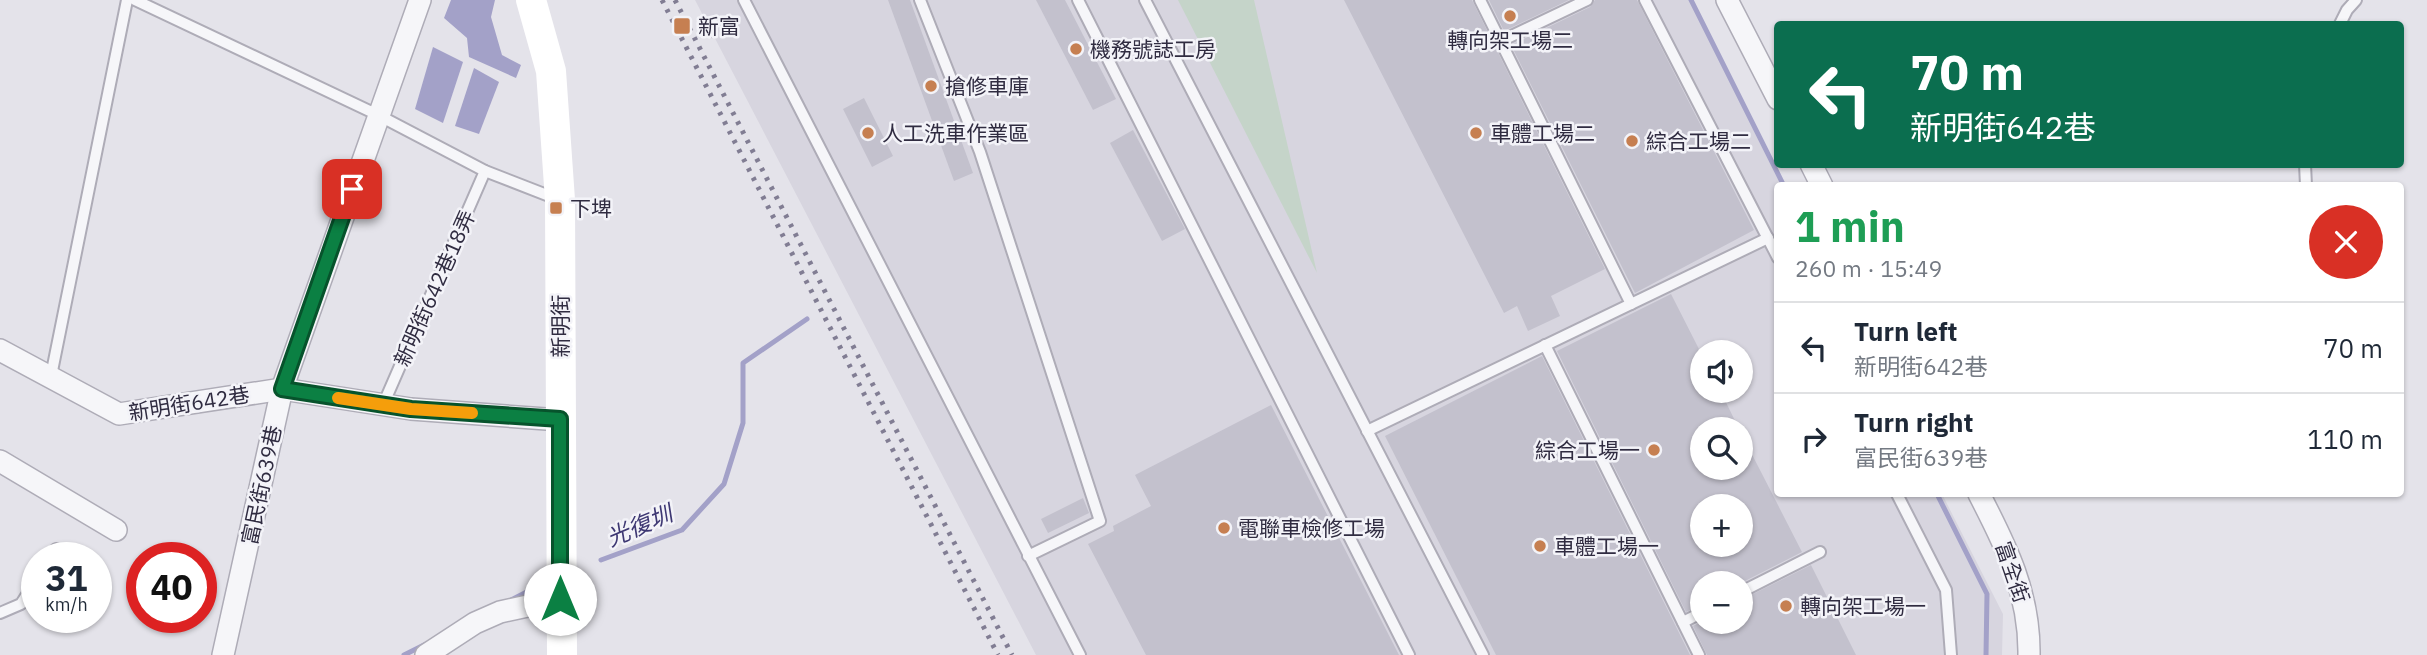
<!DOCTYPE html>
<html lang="en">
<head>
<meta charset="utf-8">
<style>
	body { margin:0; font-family:"IBM Plex Sans","Noto Sans TC",sans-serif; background:#f6f6f7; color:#1f2937; height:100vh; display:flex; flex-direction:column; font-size:26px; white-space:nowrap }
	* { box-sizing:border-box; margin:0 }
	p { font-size:23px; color:#747a83 }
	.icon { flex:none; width:38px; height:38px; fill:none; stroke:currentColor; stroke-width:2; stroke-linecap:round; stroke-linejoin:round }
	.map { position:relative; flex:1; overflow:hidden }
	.details { position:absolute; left:1774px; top:182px; width:630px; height:315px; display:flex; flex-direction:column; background:#fff; border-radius:7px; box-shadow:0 2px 5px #0004 }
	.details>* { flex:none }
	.guide { position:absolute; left:1774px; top:21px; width:630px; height:147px; border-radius:7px; box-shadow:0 2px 5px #0004; background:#0b6e4f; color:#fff; overflow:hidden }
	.controls { position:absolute; left:1690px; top:340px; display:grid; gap:14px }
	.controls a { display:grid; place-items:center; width:63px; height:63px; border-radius:50%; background:#fff; box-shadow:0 2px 5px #0004; font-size:35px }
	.speed { position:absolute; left:21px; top:542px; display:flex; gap:14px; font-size:35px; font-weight:700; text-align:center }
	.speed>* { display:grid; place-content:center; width:91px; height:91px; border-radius:50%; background:#fff; box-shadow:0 2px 5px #0004; line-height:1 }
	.speed small { font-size:18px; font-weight:400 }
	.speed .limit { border:10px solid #d22; background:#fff; color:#111 }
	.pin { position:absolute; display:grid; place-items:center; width:60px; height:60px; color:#fff; margin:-30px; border-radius:14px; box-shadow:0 4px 10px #0006 }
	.me { position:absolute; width:77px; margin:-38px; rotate:0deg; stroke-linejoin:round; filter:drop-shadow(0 0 5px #0008) }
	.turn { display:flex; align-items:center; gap:24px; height:147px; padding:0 21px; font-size:32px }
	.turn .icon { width:91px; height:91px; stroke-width:2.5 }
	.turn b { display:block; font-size:49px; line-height:60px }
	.round { display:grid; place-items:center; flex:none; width:74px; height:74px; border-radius:37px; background:#f6f6f7 }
	.overview { display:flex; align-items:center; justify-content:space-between; height:119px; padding:0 21px }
	h1 { font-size:42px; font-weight:700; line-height:52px; color:#1e9e55 }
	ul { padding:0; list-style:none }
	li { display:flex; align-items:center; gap:21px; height:91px; padding:0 21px; border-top:2px solid #e0e1e3 }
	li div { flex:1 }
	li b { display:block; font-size:26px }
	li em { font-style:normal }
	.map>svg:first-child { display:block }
	.built { fill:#d7d5df; fill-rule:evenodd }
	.green { fill:#c5d4c9 }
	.water { fill:#a3a1c8 }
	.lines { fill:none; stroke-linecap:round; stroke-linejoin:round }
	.stream { stroke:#a3a1c8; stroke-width:5 }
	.building { fill:#c3c1cd; fill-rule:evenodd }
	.lane-casing { stroke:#aeacb7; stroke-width:14 }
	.street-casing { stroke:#aeacb7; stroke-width:24 }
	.path { stroke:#c3c1c9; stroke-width:3.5; stroke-dasharray:5 5; stroke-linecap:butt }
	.lane { stroke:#f6f6f9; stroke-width:10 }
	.street { stroke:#f6f6f9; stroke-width:21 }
	.secondary { stroke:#fff; stroke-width:30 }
	.rail { stroke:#817d93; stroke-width:5; stroke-dasharray:3.5 7; stroke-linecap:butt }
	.route-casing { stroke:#07532c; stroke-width:18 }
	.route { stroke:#0b8043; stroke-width:12 }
	.slow { stroke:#f59e0b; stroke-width:12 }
	.poi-dot { fill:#c67f51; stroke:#f3f3f8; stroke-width:2.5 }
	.labels { text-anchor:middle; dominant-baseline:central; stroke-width:5; stroke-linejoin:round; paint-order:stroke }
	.poi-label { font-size:21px; fill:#302c41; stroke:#f3f3f8; text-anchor:start }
	.street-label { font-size:21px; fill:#302c41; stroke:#f3f3f8 }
	.water-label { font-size:23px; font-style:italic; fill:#3e3873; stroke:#f3f3f8 }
</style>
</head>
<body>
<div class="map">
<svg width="2427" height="655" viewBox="0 0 2427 655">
	<rect width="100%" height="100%" fill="#e4e3ea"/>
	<!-- built -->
	<path class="built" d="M695 0H1691L1785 185 1778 186V494H1942L2003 614 2002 655H1036ZM1703 352H1741V390H1703ZM1703 429H1741V467H1703ZM1703 506H1741V544H1703ZM1703 583H1741V621H1703Z"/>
	<!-- green -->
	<path class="green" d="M1178 0H1254L1317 273Z"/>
	<!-- water -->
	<g class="water">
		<path d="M451 0H495L491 17 502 55 521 65 516 78 469 57 467 38 444 18Z"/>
		<path d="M433 47 463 62 443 123 415 109Z"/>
		<path d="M474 68 499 82 479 134 455 126Z"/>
	</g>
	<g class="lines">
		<!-- stream -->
		<g class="stream">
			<path d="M1691 0 1784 186"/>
			<path d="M1937 494 1987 594 1986 655"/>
			<path d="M601 560 682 530 724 484 743 423V363L807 319"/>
			<path d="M509 601 550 580"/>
			<path d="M404 655 426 644"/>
		</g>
	</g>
	<!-- building -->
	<g class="building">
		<path d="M888 0H910L973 173 954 181Z"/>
		<path d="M1036 0H1065L1116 99 1093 110Z"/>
		<path d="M1344 0H1472L1605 269 1551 296 1560 316 1528 331 1517 306 1504 313Z"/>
		<path d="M1489 0H1569L1504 31Z"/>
		<path d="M1595 0H1637L1754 230 1635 293 1511 45 1590 7Z"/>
		<path d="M864 98 893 156 872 167 843 109Z"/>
		<path d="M1133 130 1185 229 1162 241 1110 143Z"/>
		<path d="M1671 294 1703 357V390H1720L1739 429H1703V467H1741V433L1802 552 1741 583H1703V604L1686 612 1557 351ZM1703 506H1741V544H1703Z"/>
		<path d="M1542 356 1543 358 1690 655H1496L1385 436Z"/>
		<path d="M1271 405 1399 655H1146L1088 544 1114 531 1113 526 1151 506 1135 475Z"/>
		<path d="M1083 498 1089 513 1048 533 1041 519Z"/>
		<path d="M1811 565 1856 655H1707L1693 626 1703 621H1741V600Z"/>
	</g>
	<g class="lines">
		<defs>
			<g id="lane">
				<path d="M135 0 378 115 485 171 557 199"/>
				<path d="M744 0 1080 655"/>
				<path d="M920 0 980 152 1100 521 1028 556"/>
				<path d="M1078 0 1409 655"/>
				<path d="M1145 0 1483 655"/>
				<path d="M1480 0 1631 304"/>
				<path d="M1645 0 1778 258"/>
				<path d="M2340 24 2347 10 2356 0"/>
				<path d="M1501 41 1587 0"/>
				<path d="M2305 164 2306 186"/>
				<path d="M1545 345 1699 655"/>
				<path d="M51 376 127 0"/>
				<path d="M383 405 485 171"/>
				<path d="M1367 431 1768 238"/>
				<path d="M1897 494 1946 590 1951 655"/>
				<path d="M50 558 56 549"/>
				<path d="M1741 592 1820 552"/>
				<path d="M0 613 21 604 37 579"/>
				<path d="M1683 622 1703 612"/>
			</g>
			<g id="street">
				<path d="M1727 0 1778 99"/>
				<path d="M1811 164 1822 186"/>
				<path d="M0 350 119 414 282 389 411 409 560 420"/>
				<path d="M0 461 116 530"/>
				<path d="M1979 494C2006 546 2030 594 2029 655"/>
				<path d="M223 655 282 389 420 0"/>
				<path d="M426 655 475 623 500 612 560 599"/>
			</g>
		</defs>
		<!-- lane casing -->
		<use href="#lane" class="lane-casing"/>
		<!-- street casing -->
		<use href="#street" class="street-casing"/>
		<!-- path -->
		<path class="path" d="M711 37 740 21"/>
		<!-- lane -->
		<use href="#lane" class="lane"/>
		<!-- street -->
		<use href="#street" class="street"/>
		<!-- secondary -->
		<path class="secondary" d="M531 0 551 71 560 200 562 655"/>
		<!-- rail -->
		<g class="rail">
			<path d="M662 0 998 655"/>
			<path d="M675 0 1012 655"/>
		</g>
	</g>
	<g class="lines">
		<defs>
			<path id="route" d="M352 189 282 389 411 409 560 419V599"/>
		</defs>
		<!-- route casing -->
		<use href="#route" class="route-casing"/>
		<!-- route -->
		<use href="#route" class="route"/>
		<!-- slow -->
		<path class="slow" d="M338 398 411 409 472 413"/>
	</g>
	<!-- markers -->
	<g class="poi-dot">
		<circle cx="1510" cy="16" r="7"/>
		<rect x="673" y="17" width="18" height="18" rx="3.5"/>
		<circle cx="1076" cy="49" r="7"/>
		<circle cx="931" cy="86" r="7"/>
		<circle cx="868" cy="133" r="7"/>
		<circle cx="1476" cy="133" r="7"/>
		<circle cx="1632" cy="141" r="7"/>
		<rect x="549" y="201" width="14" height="14" rx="3.5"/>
		<circle cx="1654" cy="450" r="7"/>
		<circle cx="1224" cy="528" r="7"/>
		<circle cx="1540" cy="546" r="7"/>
		<circle cx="1786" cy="606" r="7"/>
	</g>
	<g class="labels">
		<!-- poi labels -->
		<g class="poi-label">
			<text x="698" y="26">新富</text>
			<text x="1510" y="40" text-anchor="middle">轉向架工場二</text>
			<text x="1090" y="49">機務號誌工房</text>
			<text x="945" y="86">搶修車庫</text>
			<text x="882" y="133">人工洗車作業區</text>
			<text x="1490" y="133">車體工場二</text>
			<text x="1646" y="141">綜合工場二</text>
			<text x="570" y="208">下埤</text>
			<text x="1640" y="450" text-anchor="end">綜合工場一</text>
			<text x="1238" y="528">電聯車檢修工場</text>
			<text x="1554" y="546">車體工場一</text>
			<text x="1800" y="606">轉向架工場一</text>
		</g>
		<!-- street labels -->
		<g class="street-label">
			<text transform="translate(434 288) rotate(-66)">新明街642巷18弄</text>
			<text transform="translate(560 326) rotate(-90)">新明街</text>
			<text transform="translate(189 403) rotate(-9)">新明街642巷</text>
			<text transform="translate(261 485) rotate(-78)">富民街639巷</text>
			<text transform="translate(2013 572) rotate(71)">富全街</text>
		</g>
		<!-- water labels -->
		<g class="water-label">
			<text transform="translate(639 525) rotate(-23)">光復圳</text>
		</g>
	</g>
</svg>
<div class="controls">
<a><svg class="icon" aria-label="sound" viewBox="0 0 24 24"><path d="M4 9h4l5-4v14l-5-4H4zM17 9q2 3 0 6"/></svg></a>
<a><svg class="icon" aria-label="search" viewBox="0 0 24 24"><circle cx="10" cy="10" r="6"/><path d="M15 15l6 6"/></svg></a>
<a>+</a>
<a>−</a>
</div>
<div class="speed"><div>31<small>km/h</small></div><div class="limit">40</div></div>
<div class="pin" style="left:352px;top:189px;background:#d93025"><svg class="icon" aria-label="arrive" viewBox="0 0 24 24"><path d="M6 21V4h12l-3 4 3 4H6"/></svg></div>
<svg class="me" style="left:560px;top:599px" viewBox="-20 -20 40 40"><circle r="19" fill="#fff"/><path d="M0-13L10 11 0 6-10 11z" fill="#0b8043"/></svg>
<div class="guide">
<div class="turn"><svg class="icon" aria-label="left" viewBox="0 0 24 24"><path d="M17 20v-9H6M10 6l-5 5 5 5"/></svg><div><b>70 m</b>新明街642巷</div></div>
</div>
<section class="details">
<div class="overview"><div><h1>1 min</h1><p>260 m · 15:49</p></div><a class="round" style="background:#d93025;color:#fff"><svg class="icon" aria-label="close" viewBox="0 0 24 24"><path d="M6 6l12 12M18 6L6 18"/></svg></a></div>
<ul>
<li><svg class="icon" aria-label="left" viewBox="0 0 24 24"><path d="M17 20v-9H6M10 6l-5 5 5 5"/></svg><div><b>Turn left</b><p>新明街642巷</p></div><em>70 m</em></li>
<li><svg class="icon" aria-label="right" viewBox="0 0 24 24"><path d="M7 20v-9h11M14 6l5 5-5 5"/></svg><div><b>Turn right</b><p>富民街639巷</p></div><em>110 m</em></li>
</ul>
</section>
</div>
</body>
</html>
